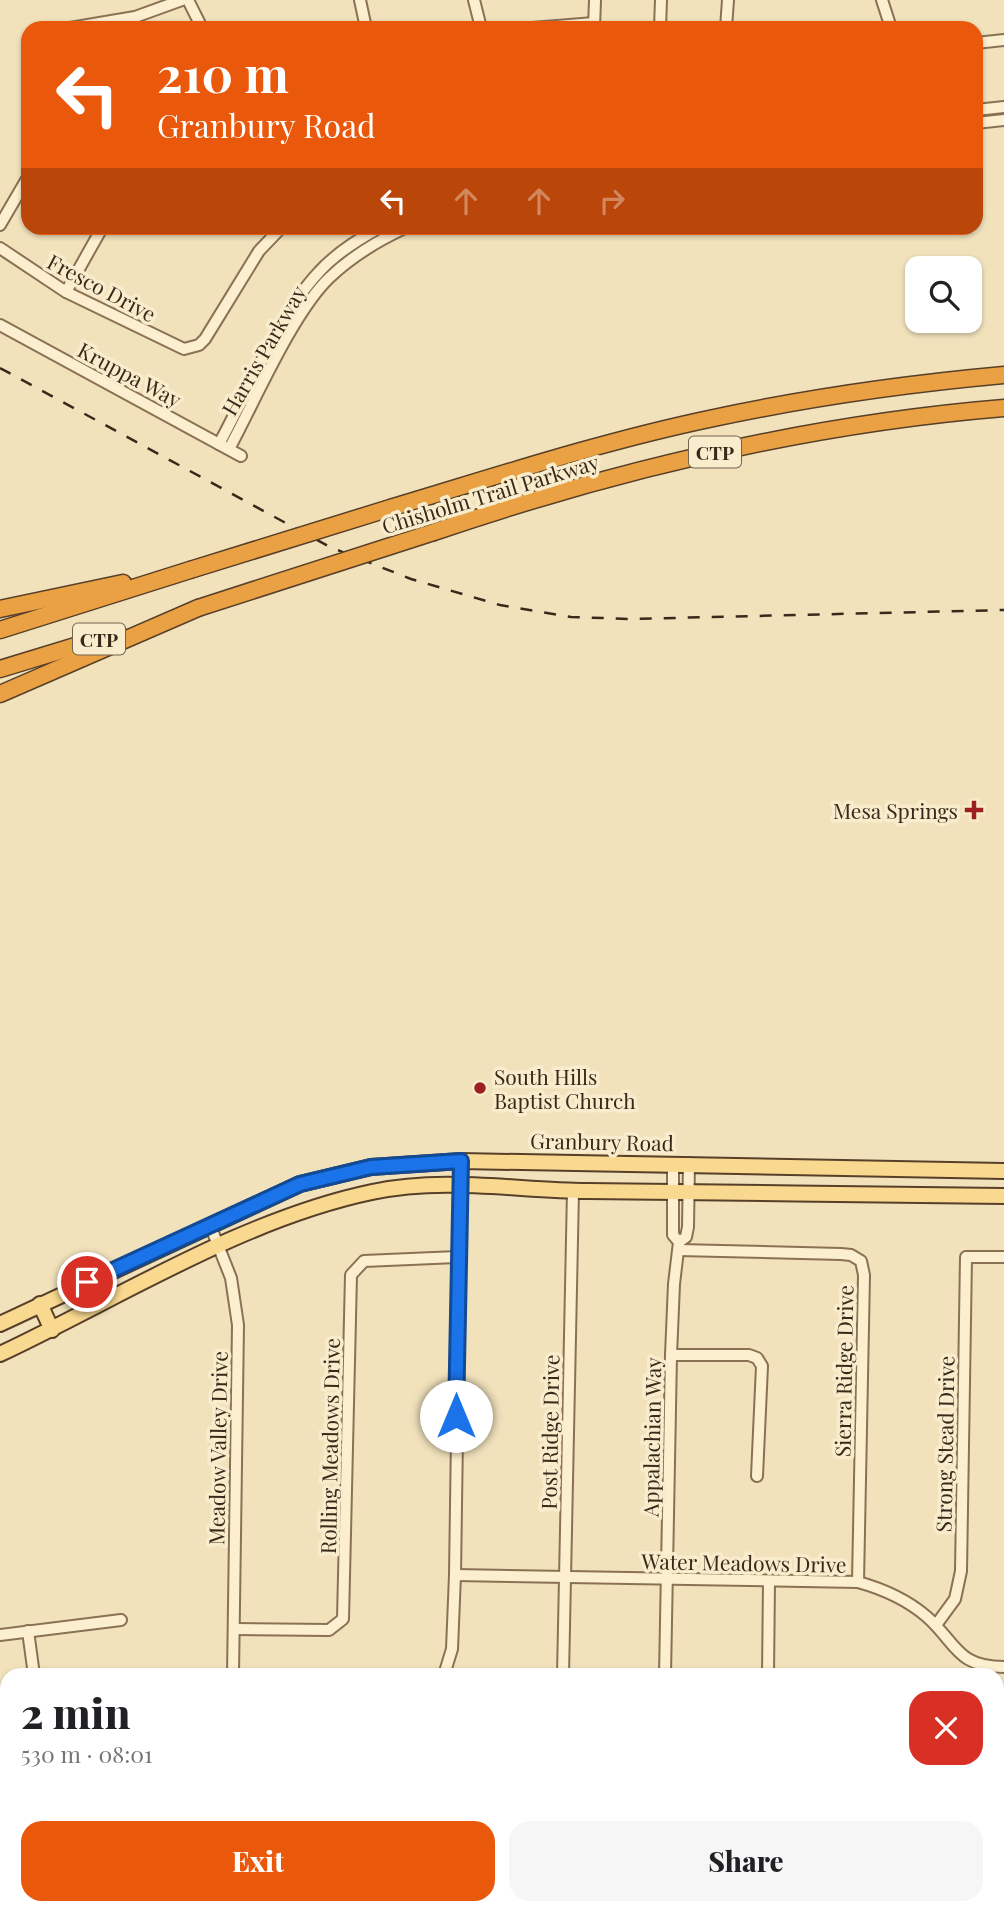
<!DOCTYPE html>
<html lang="en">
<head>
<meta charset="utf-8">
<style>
	body { margin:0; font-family:"Playfair Display",serif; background:#f6f6f6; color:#202124; height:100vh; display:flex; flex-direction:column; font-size:26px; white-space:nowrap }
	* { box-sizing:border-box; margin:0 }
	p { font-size:23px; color:#757577 }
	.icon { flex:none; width:38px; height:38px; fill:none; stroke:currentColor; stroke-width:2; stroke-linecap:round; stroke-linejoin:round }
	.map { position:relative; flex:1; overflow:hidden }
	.sheet { position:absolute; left:0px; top:1668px; width:1004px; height:247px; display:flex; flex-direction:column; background:#fff; border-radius:21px 21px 0 0; box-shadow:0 2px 5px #0004 }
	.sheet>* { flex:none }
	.banner { position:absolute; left:21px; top:21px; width:962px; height:214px; border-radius:21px; box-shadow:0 2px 5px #0004; background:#ea580c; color:#fff; overflow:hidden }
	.fabs { position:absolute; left:905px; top:256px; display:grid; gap:14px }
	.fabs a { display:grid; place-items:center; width:77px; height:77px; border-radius:14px; background:#fff; box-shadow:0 2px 5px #0004; font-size:35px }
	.pin { position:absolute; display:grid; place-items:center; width:60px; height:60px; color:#fff; margin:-30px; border:4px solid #fff; border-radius:50%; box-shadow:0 2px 7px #0007 }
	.me { position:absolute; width:77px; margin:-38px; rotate:0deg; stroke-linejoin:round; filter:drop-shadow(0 0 5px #0008) }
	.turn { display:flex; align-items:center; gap:24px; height:147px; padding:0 21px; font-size:32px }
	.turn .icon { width:91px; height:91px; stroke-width:2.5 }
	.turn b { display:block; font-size:49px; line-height:60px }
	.lanes { display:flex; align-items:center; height:66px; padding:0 21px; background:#0003; justify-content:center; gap:35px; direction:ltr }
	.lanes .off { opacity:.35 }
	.round { display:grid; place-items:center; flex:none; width:74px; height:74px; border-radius:21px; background:#f6f6f6 }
	.overview { display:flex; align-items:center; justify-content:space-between; height:119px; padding:0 21px }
	h1 { font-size:42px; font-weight:800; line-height:52px }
	.primary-button { display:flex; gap:14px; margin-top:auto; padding:14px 21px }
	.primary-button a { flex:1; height:80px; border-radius:21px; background:#ea580c; color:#fff; font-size:28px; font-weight:800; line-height:80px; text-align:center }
	.primary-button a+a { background:#f6f6f6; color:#202124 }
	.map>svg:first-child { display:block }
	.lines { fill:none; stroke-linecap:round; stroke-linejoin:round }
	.minor-casing { stroke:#8a7154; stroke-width:14 }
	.major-casing { stroke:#573f29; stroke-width:18 }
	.highway-casing { stroke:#573f29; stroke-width:19 }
	.minor { stroke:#fcefcf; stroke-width:10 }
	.major { stroke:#f9d88f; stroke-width:14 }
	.highway { stroke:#eaa143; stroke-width:16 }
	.rail { stroke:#38291a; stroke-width:2.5; stroke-dasharray:12 12; stroke-linecap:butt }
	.highway-bridge-casing { stroke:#573f29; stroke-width:19; stroke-linecap:butt }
	.highway-bridge { stroke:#eaa143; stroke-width:16 }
	.route-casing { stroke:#114b97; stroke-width:18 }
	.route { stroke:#1a73e8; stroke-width:12 }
	.poi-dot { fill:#9e1f1f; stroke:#f8eccc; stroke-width:2.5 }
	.labels { text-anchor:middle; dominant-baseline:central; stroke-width:7; stroke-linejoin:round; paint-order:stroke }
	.shield { fill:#f8eccc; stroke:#72644f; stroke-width:2 }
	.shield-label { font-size:19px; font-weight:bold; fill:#38291a }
	.street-label { font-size:21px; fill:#38291a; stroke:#f8eccc }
	.poi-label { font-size:21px; fill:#38291a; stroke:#f8eccc; text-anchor:end }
</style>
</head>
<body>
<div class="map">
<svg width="1004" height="1913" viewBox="0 0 1004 1913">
	<rect width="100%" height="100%" fill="#f1e2bc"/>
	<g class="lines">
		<defs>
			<g id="minor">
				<path d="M188 0 202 28"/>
				<path d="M360 0 366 28"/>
				<path d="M474 0 481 28"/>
				<path d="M882 0 891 28"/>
				<path d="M70 28 135 17 182 0"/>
				<path d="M532 28 594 23"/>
				<path d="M594 28 595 0"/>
				<path d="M660 28 661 0"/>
				<path d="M726 28 728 0"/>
				<path d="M976 43 1004 40"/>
				<path d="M976 110 1004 107"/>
				<path d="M976 123 1004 120"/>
				<path d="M0 225 28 177"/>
				<path d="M0 248 66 292 184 349 199 345 205 339 259 251 281 228"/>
				<path d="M66 292 102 228"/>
				<path d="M0 325 241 456"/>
				<path d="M219 444C247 393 280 313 319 272 336 253 357 240 379 228"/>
				<path d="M229 449C255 401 292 314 329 278 352 256 377 241 405 228"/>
				<path d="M210 1225 231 1278 238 1325 233 1675"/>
				<path d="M679 1242 686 1237 688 1227 689 1163"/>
				<path d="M679 1250 841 1254 851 1255 861 1261 864 1275 858 1582"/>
				<path d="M671 1355H749L757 1358 762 1366 757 1476"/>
				<path d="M455 1575 858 1582C883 1589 906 1599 926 1616 957 1643 956 1667 1004 1667"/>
				<path d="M936 1625 955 1599 961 1571 966 1257H1004"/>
				<path d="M235 1629 329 1630 343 1619 351 1275 364 1261 457 1257"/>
				<path d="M28 1631 34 1675"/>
				<path d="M0 1635 121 1620"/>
				<path d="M444 1675 452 1649 455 1575 461 1161"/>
				<path d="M563 1675 573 1191"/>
				<path d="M665 1675 671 1355 674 1284 679 1242 673 1235V1163"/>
				<path d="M768 1675 769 1581"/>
				<path d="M998 1844V1768"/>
				<path d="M454 1913V1908"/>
			</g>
			<g id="major">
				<path d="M40 1304 52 1330"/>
				<path d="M0 1324 300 1184 371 1167 461 1161 1004 1171"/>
				<path d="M0 1354C119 1298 243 1219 372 1192 444 1177 514 1190 587 1191 726 1193 865 1194 1004 1196"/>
				<path d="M0 1835 7 1876"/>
				<path d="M12 1908 13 1913"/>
			</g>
			<g id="highway">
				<path d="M387 509C494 477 600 442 709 419 806 398 905 384 1004 375"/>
				<path d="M434 532C619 469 809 424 1004 408"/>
				<path d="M0 609 123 583"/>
				<path d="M0 630 190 570"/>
				<path d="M0 669 118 633"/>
				<path d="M0 694 198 608"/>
			</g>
		</defs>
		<!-- minor casing -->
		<use href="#minor" class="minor-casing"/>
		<!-- major casing -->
		<use href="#major" class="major-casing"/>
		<!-- highway casing -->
		<use href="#highway" class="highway-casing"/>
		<!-- minor -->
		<use href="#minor" class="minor"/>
		<!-- major -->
		<use href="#major" class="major"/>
		<!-- highway -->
		<use href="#highway" class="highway"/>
		<!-- rail -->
		<path class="rail" d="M0 368 330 547 411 579 500 605 571 617 630 619 1004 610"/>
		<defs>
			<g id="highway-bridge">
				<path d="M190 570 387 509"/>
				<path d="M198 608 434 532"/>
			</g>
		</defs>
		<!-- highway-bridge casing -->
		<use href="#highway-bridge" class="highway-bridge-casing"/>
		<!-- highway-bridge -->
		<use href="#highway-bridge" class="highway-bridge"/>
	</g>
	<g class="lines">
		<defs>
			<path id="route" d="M87 1282 300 1184 371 1167 461 1161 456 1416"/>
		</defs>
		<!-- route casing -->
		<use href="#route" class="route-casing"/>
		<!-- route -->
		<use href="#route" class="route"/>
	</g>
	<!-- markers -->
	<g class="poi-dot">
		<path d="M970.5 799.5h7v7h7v7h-7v7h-7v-7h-7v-7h7z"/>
		<circle cx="480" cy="1088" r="7"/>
	</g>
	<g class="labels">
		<!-- shield labels -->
		<g class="shield">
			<rect x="689" y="436.5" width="52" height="31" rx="5"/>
			<rect x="73" y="623.5" width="52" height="31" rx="5"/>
		</g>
		<g class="shield-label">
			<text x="715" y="452">CTP</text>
			<text x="99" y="639">CTP</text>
		</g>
		<!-- street labels -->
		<g class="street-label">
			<text transform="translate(102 287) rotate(28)">Fresco Drive</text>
			<text transform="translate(263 350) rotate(-60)">Harris Parkway</text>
			<text transform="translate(130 374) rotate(28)">Kruppa Way</text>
			<text transform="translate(490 493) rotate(-17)">Chisholm Trail Parkway</text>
			<text transform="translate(602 1141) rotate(1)">Granbury Road</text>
			<text transform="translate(843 1371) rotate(-89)">Sierra Ridge Drive</text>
			<text transform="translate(549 1432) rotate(-89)">Post Ridge Drive</text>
			<text transform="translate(651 1437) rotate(-89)">Appalachian Way</text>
			<text transform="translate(944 1444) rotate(-89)">Strong Stead Drive</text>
			<text transform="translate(329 1446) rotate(-89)">Rolling Meadows Drive</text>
			<text transform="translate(217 1448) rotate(-89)">Meadow Valley Drive</text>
			<text transform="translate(744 1562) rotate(1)">Water Meadows Drive</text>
		</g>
		<!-- poi labels -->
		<g class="poi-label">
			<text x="958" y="810">Mesa Springs</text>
			<text x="494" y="1076" text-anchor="start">South Hills<tspan x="494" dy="24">Baptist Church</tspan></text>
		</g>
	</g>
</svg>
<div class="fabs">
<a><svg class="icon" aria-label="search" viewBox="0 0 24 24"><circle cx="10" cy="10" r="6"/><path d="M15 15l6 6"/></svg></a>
</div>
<div class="pin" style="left:87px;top:1282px;background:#d93025"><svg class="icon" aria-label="arrive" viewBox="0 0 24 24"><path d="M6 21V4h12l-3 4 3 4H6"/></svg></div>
<svg class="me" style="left:456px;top:1416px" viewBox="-20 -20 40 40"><circle r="19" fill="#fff"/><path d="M0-13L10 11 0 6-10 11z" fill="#1a73e8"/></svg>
<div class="banner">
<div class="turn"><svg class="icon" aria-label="left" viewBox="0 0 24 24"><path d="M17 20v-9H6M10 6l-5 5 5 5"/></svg><div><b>210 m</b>Granbury Road</div></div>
<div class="lanes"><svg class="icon" aria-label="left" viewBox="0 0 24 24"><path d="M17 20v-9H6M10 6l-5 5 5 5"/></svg><svg class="icon off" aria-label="ahead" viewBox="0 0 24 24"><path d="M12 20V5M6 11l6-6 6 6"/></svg><svg class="icon off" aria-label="ahead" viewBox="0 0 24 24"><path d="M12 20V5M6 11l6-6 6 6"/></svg><svg class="icon off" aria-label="right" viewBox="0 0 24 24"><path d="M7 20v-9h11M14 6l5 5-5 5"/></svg></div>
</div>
<section class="sheet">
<div class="overview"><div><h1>2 min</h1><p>530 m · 08:01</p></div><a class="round" style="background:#d93025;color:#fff"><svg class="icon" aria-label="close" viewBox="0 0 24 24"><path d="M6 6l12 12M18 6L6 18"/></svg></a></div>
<div class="primary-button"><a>Exit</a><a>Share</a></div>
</section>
</div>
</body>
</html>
